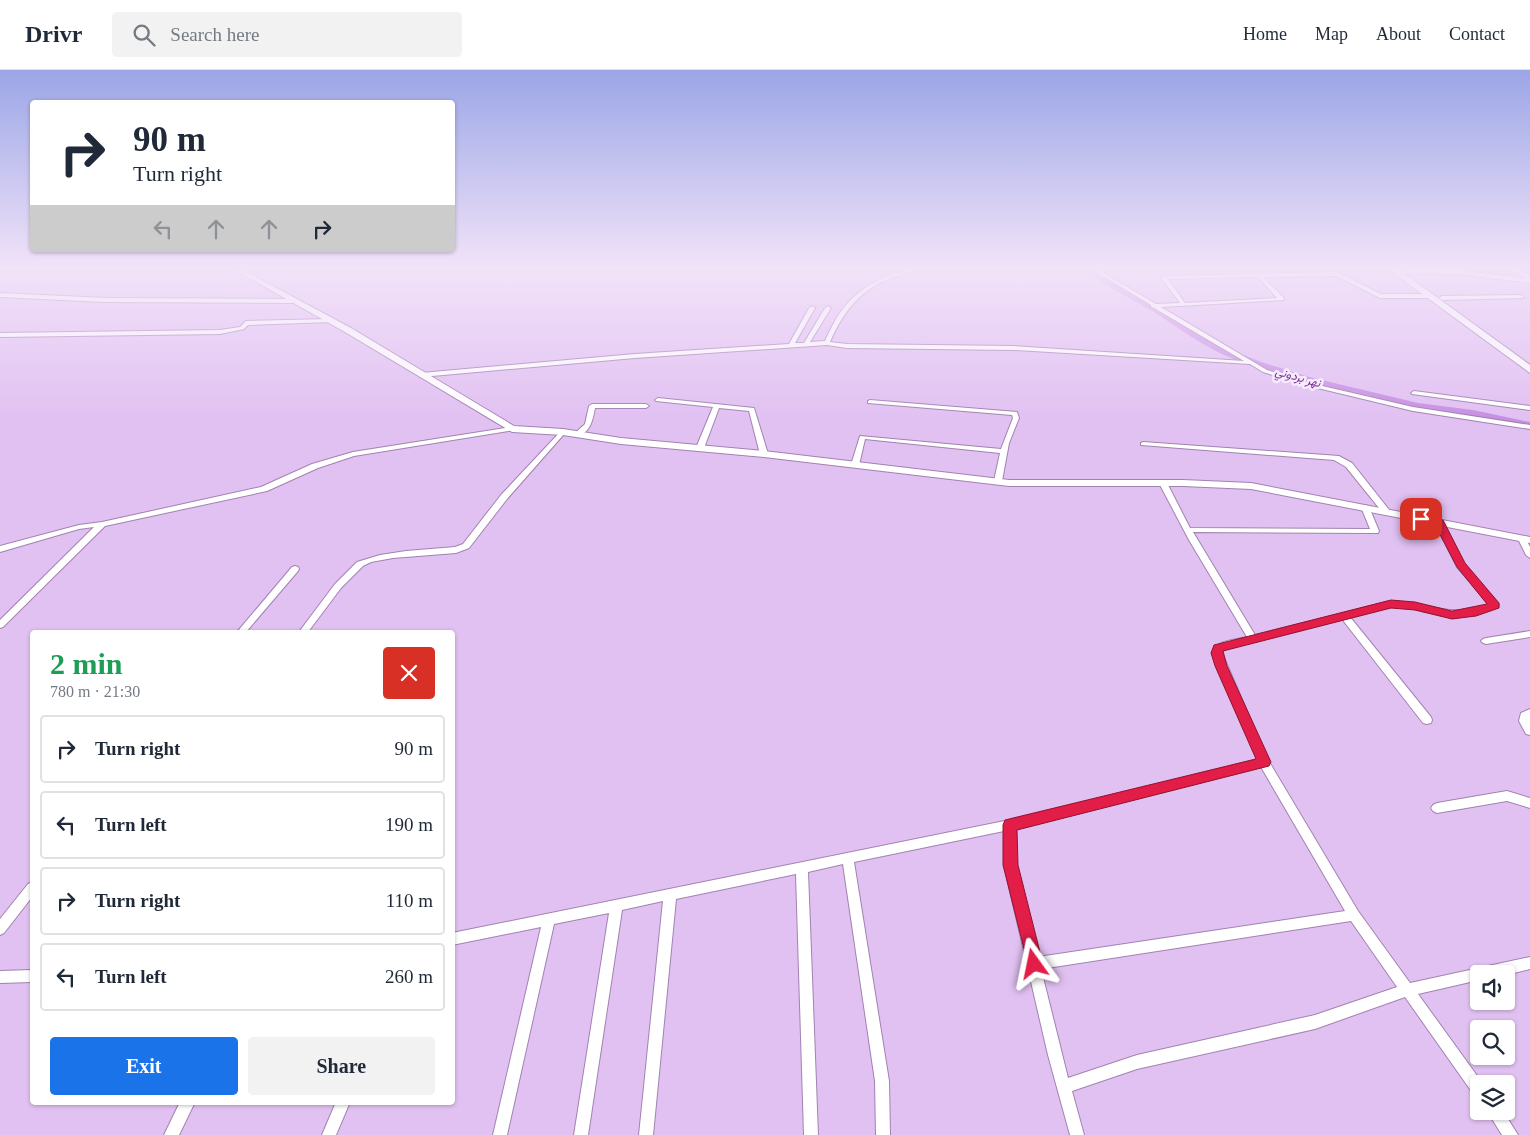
<!DOCTYPE html>
<html lang="en">
<head>
<meta charset="utf-8">
<style>
	body { margin:0; font-family:"Times New Roman",Vazirmatn,serif; background:#f2f2f3; color:#1f2937; height:100vh; display:flex; flex-direction:column; font-size:19px; white-space:nowrap }
	* { box-sizing:border-box; margin:0 }
	p { font-size:16px; color:#747a83 }
	.icon { flex:none; width:28px; height:28px; fill:none; stroke:currentColor; stroke-width:2; stroke-linecap:round; stroke-linejoin:round }
	.map { position:relative; flex:1; overflow:hidden }
	.panel { position:absolute; left:30px; top:560px; width:425px; height:475px; display:flex; flex-direction:column; background:#fff; border-radius:5px; box-shadow:0 1px 4px #0004 }
	.panel>* { flex:none }
	.banner { position:absolute; left:30px; top:30px; width:425px; height:152px; border-radius:5px; box-shadow:0 1px 4px #0004; background:#fff; color:#1f2937; overflow:hidden }
	.fabs { position:absolute; left:1470px; top:895px; display:grid; gap:10px }
	.fabs a { display:grid; place-items:center; width:45px; height:45px; border-radius:5px; background:#fff; box-shadow:0 1px 4px #0004; font-size:25px }
	.pin { position:absolute; display:grid; place-items:center; width:42px; height:42px; color:#fff; margin:-21px; border-radius:10px; box-shadow:0 2px 8px #0006 }
	.me { position:absolute; width:55px; margin:-28px; rotate:348deg; stroke-linejoin:round; filter:drop-shadow(0 0 4px #0008) }
	.turn { display:flex; align-items:center; gap:18px; height:105px; padding:0 20px; font-size:22px }
	.turn .icon { width:65px; height:65px; stroke-width:2.5 }
	.turn b { display:block; font-size:35px; line-height:42px }
	.lanes { display:flex; align-items:center; height:48px; padding:0 20px; background:#0003; justify-content:center; gap:25px; direction:ltr }
	.lanes .off { opacity:.35 }
	.round { display:grid; place-items:center; flex:none; width:52px; height:52px; border-radius:5px; background:#f2f2f3 }
	.headline { display:flex; align-items:center; justify-content:space-between; height:85px; padding:0 20px }
	h1 { font-size:30px; font-weight:600; line-height:38px; color:#1e9e55 }
	.action { display:flex; gap:10px; margin-top:auto; padding:10px 20px }
	.action a { flex:1; height:58px; border-radius:5px; background:#1a73e8; color:#fff; font-size:20px; font-weight:600; line-height:58px; text-align:center }
	.action a+a { background:#f2f2f3; color:#1f2937 }
	ul { padding:0; list-style:none }
	li { display:flex; align-items:center; gap:15px; height:68px; margin:0 10px 8px; padding:0 10px; border:2px solid #e0e1e3; border-radius:5px }
	li div { flex:1 }
	li b { display:block; font-size:19px }
	li em { font-style:normal }
	header { display:flex; align-items:center; gap:30px; box-sizing:border-box; height:70px; padding:0 25px; background:#fff; border-bottom:1px solid #e0e1e3 }
	header strong { font-size:24px }
	nav { display:flex; gap:28px; margin-inline-start:auto; font-size:18px }
	.search { width:350px; height:45px; background:#f2f2f3; display:flex; align-items:center; gap:12px; box-sizing:border-box; padding:0 18px; border-radius:5px; color:#747a83; font-size:19px }
	.map>svg:first-child { display:block }
	.lines { fill:none; stroke-linecap:round; stroke-linejoin:round }
	.river { fill:#c890e3; fill-rule:evenodd }
	.street-casing { stroke:#a182b0; stroke-width:2 }
	.secondary-casing { stroke:#a182b0; stroke-width:2 }
	.highway-casing { stroke:#a182b0; stroke-width:2 }
	.street { fill:#fff; fill-rule:evenodd }
	.secondary { fill:#fff; fill-rule:evenodd }
	.highway { fill:#fff; fill-rule:evenodd }
	.route { fill:#e11d48; stroke:#92132f }
	.labels { text-anchor:middle; dominant-baseline:central; stroke-width:5; stroke-linejoin:round; paint-order:stroke }
	.far-water-label { font-size:12px; font-style:italic; fill:#732e90; stroke:#f8ebff }
</style>
</head>
<body>
<header>
<strong>Drivr</strong>
<div class="search"><svg class="icon" aria-label="search" viewBox="0 0 24 24"><circle cx="10" cy="10" r="6"/><path d="M15 15l6 6"/></svg>Search here</div>
<nav><a>Home</a><a>Map</a><a>About</a><a>Contact</a></nav>
</header>
<div class="map">
<svg width="1530" height="1065" viewBox="0 0 1530 1065">
	<rect width="100%" height="100%" fill="#e1c1f2"/>
	<g class="lines">
		<!-- river -->
		<path class="river" d="M1085 199H1095L1230 280 1264 293 1309 307 1418 333 1473 340 1530 352V358C1428 337 1321 328 1224 285 1198 273 1173 254 1149 239 1130 228 1100 214 1085 199Z"/>
		<defs>
			<g id="street">
				<path d="M908 199H916C908 204 897 206 887 210 858 222 842 244 830 272L847 274 1014 276 1244 291 1154 238 1151 237V235L1091 199H1097L1156 234 1180 233 1161 208 1164 206 1337 202 1381 224H1430L1433 226 1430 228H1380L1336 206 1263 207 1284 228V230L1161 237 1267 300 1305 312 1413 337 1530 355V359L1413 341 1301 314 1263 302 1250 294 1014 280 847 278 827 275 635 288 421 307 418 305 421 303 635 284 789 274 809 238 812 236 815 238 795 273H804L825 238 828 236 831 238 810 272 825 271C844 228 863 213 908 199ZM1258 207 1277 228 1185 233 1168 209Z"/>
				<path d="M1406 200H1457L1530 209V213L1457 204 1404 203 1403 202Z"/>
				<path d="M0 223 105 228 293 229 296 231 293 233 105 232 0 227Z"/>
				<path d="M1521 225 1523 226V228L1442 230 1439 228 1442 226Z"/>
				<path d="M330 249 332 250V252L248 255 244 259 220 264 0 267V263L220 260 240 257 246 251Z"/>
				<path d="M1414 321 1530 336V340L1412 324 1411 323Z"/>
				<path d="M658 328 754 338 768 384 764 386 760 384 749 341 719 338 704 378 700 380 696 378 713 337 656 331 655 330Z"/>
				<path d="M870 330 1017 342 1019 348 1009 373 1002 411 998 413 994 411 1000 383 865 369 859 395 855 397H852L851 395 860 366 1001 379 1013 348 1012 345 868 333V331Z"/>
				<path d="M592 334H646L649 336 646 338H595C593 349 590 366 575 365V363L585 354 589 336Z"/>
				<path d="M512 357 514 358V360L354 386 318 398 267 421 105 456 3 557 0 558V550L94 457 79 459 0 482V476L79 455 102 452 261 417 312 394 353 382Z"/>
				<path d="M563 360 566 362 565 363 507 429 469 478 456 483 393 488 371 492 363 496 341 518 308 562H299L335 514 357 492 380 485 406 481 455 477 463 474 501 425 561 361Z"/>
				<path d="M1143 372 1339 386 1352 393 1390 441 1389 443H1383L1346 397 1334 390 1141 375V373Z"/>
				<path d="M1160 411H1163L1167 413 1190 458 1370 459 1361 437 1365 435 1369 437 1379 461 1378 463 1193 462 1255 565 1391 531C1426 533 1455 549 1489 534L1457 497 1435 453 1439 451 1443 453 1464 494 1499 535 1498 537C1471 549 1455 548 1426 542 1415 539 1403 536 1392 537 1378 538 1363 544 1350 547L1431 647 1432 650 1431 653 1427 654 1423 653 1342 549 1226 579 1222 581V583L1268 690 1358 841 1410 913 1530 887V899L1506 905 1479 904V910L1418 924 1483 1014H1479V1027L1474 1025 1405 927 1315 959 1137 999 1072 1021 1084 1065H1070L1048 985 1004 795V761L854 792 889 1011 890 1065H876L875 1011 843 794 808 802 818 1065H804L796 804 676 829 653 1065H639L663 831 622 840 588 1065H574L609 843 554 854 507 1065H493L541 857 452 875V863L1039 744 1258 689 1212 583C1216 570 1235 570 1247 567L1189 470 1159 413ZM1261 697 1345 841 1038 887 1016 795V759ZM1351 851 1397 917 1315 945 1137 985 1068 1008 1041 899Z"/>
				<path d="M1522 466 1525 467 1530 477V488L1526 485 1518 469Z"/>
				<path d="M295 496 298 497 299 499 298 501 246 562H237L292 497Z"/>
				<path d="M1530 561V567L1486 574 1483 573 1481 571 1483 569 1486 568Z"/>
				<path d="M1530 639V665L1526 664 1519 651 1521 643Z"/>
				<path d="M1507 721 1530 728V738L1507 731 1437 743 1433 741 1431 738 1433 735 1437 733Z"/>
				<path d="M32 812V827L4 863 0 865V849L28 814Z"/>
				<path d="M32 900V912L0 913V901Z"/>
				<path d="M180 1032H195L179 1065H164Z"/>
				<path d="M336 1032H350L336 1065H322Z"/>
				<path d="M1487 1041H1503L1518 1065H1502Z"/>
			</g>
			<g id="secondary">
				<path d="M233 199H241L351 258 514 356 563 359 621 368 764 381 1009 410H1183L1251 413 1530 467V473L1251 419 1183 416H1009L764 387 621 374 563 365 512 362 345 262Z"/>
				<path d="M1511 199H1519L1530 206V211Z"/>
			</g>
			<path id="highway" d="M1388 199H1398L1530 295V303Z"/>
		</defs>
		<!-- street casing -->
		<use href="#street" class="street-casing"/>
		<!-- secondary casing -->
		<use href="#secondary" class="secondary-casing"/>
		<!-- highway casing -->
		<use href="#highway" class="highway-casing"/>
		<!-- street -->
		<use href="#street" class="street"/>
		<!-- secondary -->
		<use href="#secondary" class="secondary"/>
		<!-- highway -->
		<use href="#highway" class="highway"/>
	</g>
	<!-- sky -->
	<linearGradient id="sky" x2="0" y2="1"><stop stop-color="#9ba6e6"/><stop offset="0.57" stop-color="#f2e3f9"/><stop offset="1" stop-color="#f2e3f9" stop-opacity="0"/></linearGradient>
	<rect width="1530" height="348" fill="url(#sky)"/>
	<!-- route -->
	<path class="route" d="M1421 446 1443 450 1465 493 1499 533V538L1476 546 1452 549 1415 540 1391 538 1223 581 1227 596 1271 692 1269 696 1017 760 1018 795 1043 894 1040 899 1034 902 1029 899 1003 795V755L1005 750 1256 689 1215 596 1211 583 1214 575 1391 530 1415 532 1452 541 1487 534 1457 497 1435 455 1418 451V447Z"/>
	<g class="labels">
		<!-- far-water labels -->
		<g class="far-water-label">
			<text transform="translate(1298 307) rotate(16)">نهر بردوني</text>
		</g>
	</g>
</svg>
<div class="fabs">
<a><svg class="icon" aria-label="sound" viewBox="0 0 24 24"><path d="M4 9h4l5-4v14l-5-4H4zM17 9q2 3 0 6"/></svg></a>
<a><svg class="icon" aria-label="search" viewBox="0 0 24 24"><circle cx="10" cy="10" r="6"/><path d="M15 15l6 6"/></svg></a>
<a><svg class="icon" aria-label="layers" viewBox="0 0 24 24"><path d="M12 4l9 5-9 5-9-5zM3 14l9 5 9-5"/></svg></a>
</div>
<div class="pin" style="left:1421px;top:449px;background:#d93025"><svg class="icon" aria-label="arrive" viewBox="0 0 24 24"><path d="M6 21V4h12l-3 4 3 4H6"/></svg></div>
<svg class="me" style="left:1034px;top:894px" viewBox="-20 -20 40 40"><path d="M0-17L14 15 0 8-14 15z" fill="#e11d48" stroke="#fff" stroke-width="4"/></svg>
<div class="banner">
<div class="turn"><svg class="icon" aria-label="right" viewBox="0 0 24 24"><path d="M7 20v-9h11M14 6l5 5-5 5"/></svg><div><b>90 m</b>Turn right</div></div>
<div class="lanes"><svg class="icon off" aria-label="left" viewBox="0 0 24 24"><path d="M17 20v-9H6M10 6l-5 5 5 5"/></svg><svg class="icon off" aria-label="ahead" viewBox="0 0 24 24"><path d="M12 20V5M6 11l6-6 6 6"/></svg><svg class="icon off" aria-label="ahead" viewBox="0 0 24 24"><path d="M12 20V5M6 11l6-6 6 6"/></svg><svg class="icon" aria-label="right" viewBox="0 0 24 24"><path d="M7 20v-9h11M14 6l5 5-5 5"/></svg></div>
</div>
<section class="panel">
<div class="headline"><div><h1>2 min</h1><p>780 m · 21:30</p></div><a class="round" style="background:#d93025;color:#fff"><svg class="icon" aria-label="close" viewBox="0 0 24 24"><path d="M6 6l12 12M18 6L6 18"/></svg></a></div>
<ul>
<li><svg class="icon" aria-label="right" viewBox="0 0 24 24"><path d="M7 20v-9h11M14 6l5 5-5 5"/></svg><div><b>Turn right</b></div><em>90 m</em></li>
<li><svg class="icon" aria-label="left" viewBox="0 0 24 24"><path d="M17 20v-9H6M10 6l-5 5 5 5"/></svg><div><b>Turn left</b></div><em>190 m</em></li>
<li><svg class="icon" aria-label="right" viewBox="0 0 24 24"><path d="M7 20v-9h11M14 6l5 5-5 5"/></svg><div><b>Turn right</b></div><em>110 m</em></li>
<li><svg class="icon" aria-label="left" viewBox="0 0 24 24"><path d="M17 20v-9H6M10 6l-5 5 5 5"/></svg><div><b>Turn left</b></div><em>260 m</em></li>
</ul>
<div class="action"><a>Exit</a><a>Share</a></div>
</section>
</div>
</body>
</html>
